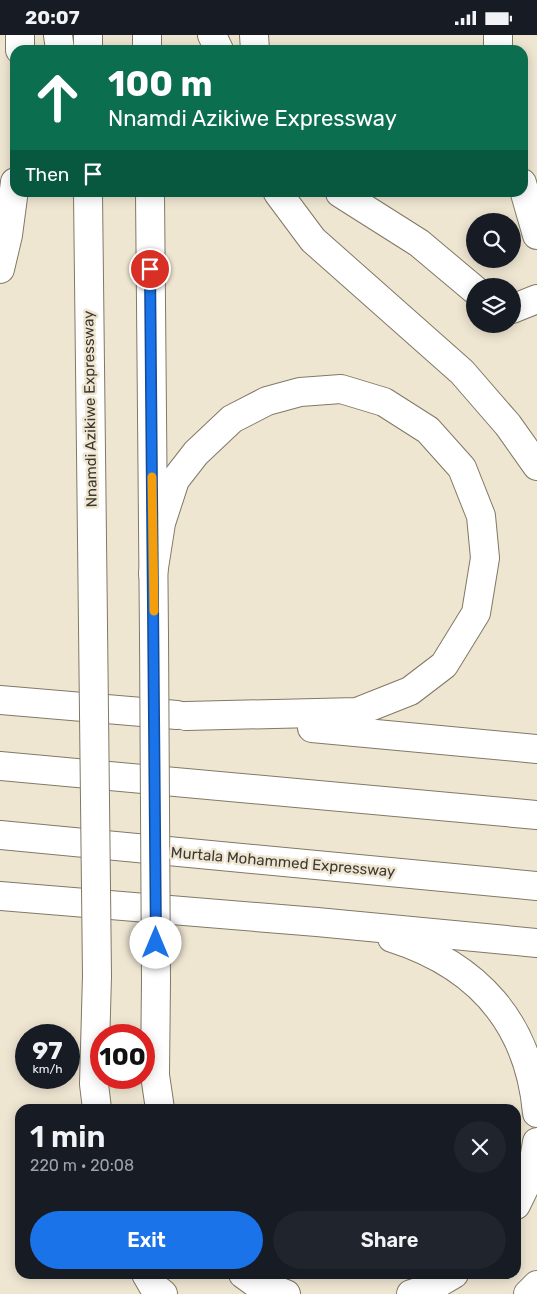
<!DOCTYPE html>
<html lang="en">
<head>
<meta charset="utf-8">
<style>
	body { margin:0; font-family:Rubik,sans-serif; background:#20242c; color:#f1f3f6; height:100vh; display:flex; flex-direction:column; font-size:19px; white-space:nowrap }
	* { box-sizing:border-box; margin:0 }
	p { font-size:16px; color:#9ea1a6 }
	.icon { flex:none; width:28px; height:28px; fill:none; stroke:currentColor; stroke-width:2; stroke-linecap:round; stroke-linejoin:round }
	.map { position:relative; flex:1; overflow:hidden }
	.sheet { position:absolute; left:15px; top:1069px; width:506px; height:175px; display:flex; flex-direction:column; background:#171b24; border-radius:15px; box-shadow:0 2px 12px #0003 }
	.sheet>* { flex:none }
	.top-card { position:absolute; left:10px; top:10px; width:518px; height:152px; border-radius:15px; box-shadow:0 2px 12px #0003; background:#0b6e4f; color:#fff; overflow:hidden }
	.controls { position:absolute; left:466px; top:178px; display:grid; gap:10px }
	.controls a { display:grid; place-items:center; width:55px; height:55px; border-radius:50%; background:#171b24; box-shadow:0 2px 12px #0003; font-size:25px }
	.speed { position:absolute; left:15px; top:989px; display:flex; gap:10px; font-size:25px; font-weight:700; text-align:center }
	.speed>* { display:grid; place-content:center; width:65px; height:65px; border-radius:50%; background:#171b24; box-shadow:0 2px 12px #0003; line-height:1 }
	.speed small { font-size:12px; font-weight:400 }
	.speed .limit { border:8px solid #d22; background:#fff; color:#111 }
	.pin { position:absolute; display:grid; place-items:center; width:42px; height:42px; color:#fff; margin:-21px; border:2px solid #fff; border-radius:50%; box-shadow:0 1px 5px #0007 }
	.me { position:absolute; width:55px; margin:-28px; rotate:0deg; stroke-linejoin:round; filter:drop-shadow(0 0 4px #0008) }
	.turn { display:flex; align-items:center; gap:18px; height:105px; padding:0 15px; font-size:22px }
	.turn .icon { width:65px; height:65px; stroke-width:2.5 }
	.turn b { display:block; font-size:35px; line-height:42px }
	.then { display:flex; align-items:center; height:48px; padding:0 15px; background:#0003; gap:10px; font-size:19px }
	.round { display:grid; place-items:center; flex:none; width:52px; height:52px; border-radius:26px; background:#20242c }
	.head { display:flex; align-items:center; justify-content:space-between; height:85px; padding:0 15px }
	h1 { font-size:30px; font-weight:600; line-height:38px }
	.action { display:flex; gap:10px; margin-top:auto; padding:10px 15px }
	.action a { flex:1; height:58px; border-radius:30px; background:#1a73e8; color:#fff; font-size:20px; font-weight:600; line-height:58px; text-align:center }
	.action a+a { background:#20242c; color:#f1f3f6 }
	.status { display:flex; justify-content:space-between; align-items:center; height:35px; padding:0 25px; background:#171b24; direction:ltr }
	.status svg { height:14px; fill:currentColor }
	.map>svg:first-child { display:block }
	.lines { fill:none; stroke-linecap:round; stroke-linejoin:round }
	.minor-casing { stroke:#807966; stroke-width:30 }
	.highway-casing { stroke:#807966; stroke-width:30 }
	.minor { stroke:#fff; stroke-width:28 }
	.highway { stroke:#fff; stroke-width:28 }
	.highway-bridge-casing { stroke:#807966; stroke-width:30; stroke-linecap:butt }
	.highway-bridge { stroke:#fff; stroke-width:28 }
	.route-casing { stroke:#114b97; stroke-width:12 }
	.route { stroke:#1a73e8; stroke-width:9 }
	.slow { stroke:#f59e0b; stroke-width:9 }
	.labels { text-anchor:middle; dominant-baseline:central; stroke-width:5; stroke-linejoin:round; paint-order:stroke }
	.street-label { font-size:15px; fill:#3d3931; stroke:#efe6d2 }
</style>
</head>
<body>
<div class="status"><b>20:07</b><svg viewBox="0 0 49 12"><path d="M0 12V9h3v3zM5 12V6h3v6zM10 12V3h3v9zM15 12V0h3v12zM26 1h20v11H26zM47 4h2v5h-2z"/></svg></div>
<div class="map">
<svg width="537" height="1259" viewBox="0 0 537 1259">
	<rect width="100%" height="100%" fill="#efe6d2"/>
	<g class="lines">
		<defs>
			<g id="minor">
				<path d="M254 0 255 15"/>
				<path d="M498 15V0"/>
				<path d="M522 148 537 200"/>
				<path d="M340 158 419 208 475 255"/>
				<path d="M512 274 537 264"/>
			</g>
			<g id="highway">
				<path d="M20 0V15"/>
				<path d="M58 0 60 15"/>
				<path d="M88 0V15"/>
				<path d="M147 0V15"/>
				<path d="M212 0 219 15"/>
				<path d="M88 158 93 591"/>
				<path d="M150 158 154 601"/>
				<path d="M278 158 313 205 462 337 508 390 537 431"/>
				<path d="M0 234 8 200 15 147"/>
				<path d="M153 539 161 488 175 445 196 418 232 384 267 366 300 357 341 354 384 367 428 395 462 433 481 481 485 523 476 578 444 630 410 656 357 677 186 681"/>
				<path d="M0 665 177 680"/>
				<path d="M312 693 537 714"/>
				<path d="M0 731 537 780"/>
				<path d="M0 800 537 851"/>
				<path d="M0 861 317 887 537 908"/>
				<path d="M392 903C477 930 529 987 537 1078"/>
				<path d="M156 946 155 1040 160 1074"/>
				<path d="M97 1074 94 1049 97 941"/>
				<path d="M516 1170 532 1137 537 1107"/>
				<path d="M146 1239 153 1251 163 1259"/>
				<path d="M243 1239 254 1247 286 1259"/>
				<path d="M411 1259 430 1253 454 1239"/>
				<path d="M528 1259 537 1250"/>
			</g>
		</defs>
		<!-- minor casing -->
		<use href="#minor" class="minor-casing"/>
		<!-- highway casing -->
		<use href="#highway" class="highway-casing"/>
		<!-- minor -->
		<use href="#minor" class="minor"/>
		<!-- highway -->
		<use href="#highway" class="highway"/>
		<defs>
			<g id="highway-bridge">
				<path d="M93 591 97 941"/>
				<path d="M154 601 156 946"/>
			</g>
		</defs>
		<!-- highway-bridge casing -->
		<use href="#highway-bridge" class="highway-bridge-casing"/>
		<!-- highway-bridge -->
		<use href="#highway-bridge" class="highway-bridge"/>
	</g>
	<g class="lines">
		<defs>
			<path id="route" d="M150 234 156 908"/>
		</defs>
		<!-- route casing -->
		<use href="#route" class="route-casing"/>
		<!-- route -->
		<use href="#route" class="route"/>
		<!-- slow -->
		<path class="slow" d="M152 442 154 576"/>
	</g>
	<g class="labels">
		<!-- street labels -->
		<g class="street-label">
			<text transform="translate(90 374) rotate(-91)">Nnamdi Azikiwe Expressway</text>
			<text transform="translate(283 827) rotate(5)">Murtala Mohammed Expressway</text>
		</g>
	</g>
</svg>
<div class="controls">
<a><svg class="icon" aria-label="search" viewBox="0 0 24 24"><circle cx="10" cy="10" r="6"/><path d="M15 15l6 6"/></svg></a>
<a><svg class="icon" aria-label="layers" viewBox="0 0 24 24"><path d="M12 4l9 5-9 5-9-5zM3 14l9 5 9-5"/></svg></a>
</div>
<div class="speed"><div>97<small>km/h</small></div><div class="limit">100</div></div>
<div class="pin" style="left:150px;top:234px;background:#d93025"><svg class="icon" aria-label="arrive" viewBox="0 0 24 24"><path d="M6 21V4h12l-3 4 3 4H6"/></svg></div>
<svg class="me" style="left:156px;top:908px" viewBox="-20 -20 40 40"><circle r="19" fill="#fff"/><path d="M0-13L10 11 0 6-10 11z" fill="#1a73e8"/></svg>
<div class="top-card">
<div class="turn"><svg class="icon" aria-label="ahead" viewBox="0 0 24 24"><path d="M12 20V5M6 11l6-6 6 6"/></svg><div><b>100 m</b>Nnamdi Azikiwe Expressway</div></div>
<div class="then">Then<svg class="icon" aria-label="arrive" viewBox="0 0 24 24"><path d="M6 21V4h12l-3 4 3 4H6"/></svg></div>
</div>
<section class="sheet">
<div class="head"><div><h1>1 min</h1><p>220 m · 20:08</p></div><a class="round"><svg class="icon" aria-label="close" viewBox="0 0 24 24"><path d="M6 6l12 12M18 6L6 18"/></svg></a></div>
<div class="action"><a>Exit</a><a>Share</a></div>
</section>
</div>
</body>
</html>
